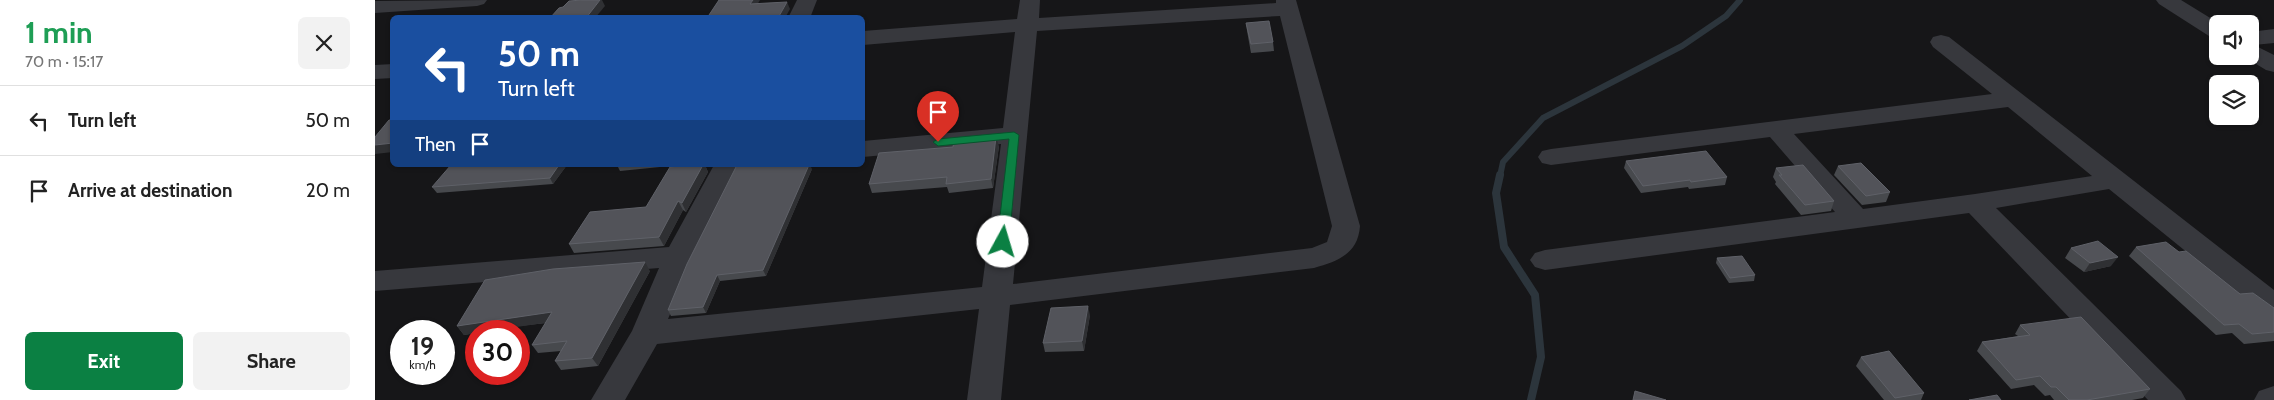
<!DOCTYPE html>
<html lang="en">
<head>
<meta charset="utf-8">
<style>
	body { margin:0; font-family:Cabin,sans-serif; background:#f2f2f2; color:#222; height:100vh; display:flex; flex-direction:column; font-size:19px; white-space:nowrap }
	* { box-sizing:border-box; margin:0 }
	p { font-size:16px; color:#767676 }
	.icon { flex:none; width:28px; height:28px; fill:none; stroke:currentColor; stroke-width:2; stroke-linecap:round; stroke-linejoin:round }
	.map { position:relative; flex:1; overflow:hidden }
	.drawer { display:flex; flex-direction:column; background:#fff; width:375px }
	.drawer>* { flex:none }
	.top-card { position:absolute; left:15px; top:15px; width:475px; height:152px; border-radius:8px; box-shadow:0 1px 4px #0004; background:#1a4fa0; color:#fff; overflow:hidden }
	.tools { position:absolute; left:1834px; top:15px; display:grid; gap:10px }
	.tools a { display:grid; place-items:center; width:50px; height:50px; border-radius:8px; background:#fff; box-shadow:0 1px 4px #0004; font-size:25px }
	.speed { position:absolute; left:15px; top:320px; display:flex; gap:10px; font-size:25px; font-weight:700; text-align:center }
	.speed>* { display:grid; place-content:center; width:65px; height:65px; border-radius:50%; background:#fff; box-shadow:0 1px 4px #0004; line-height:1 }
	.speed small { font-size:12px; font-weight:400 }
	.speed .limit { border:8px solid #d22; background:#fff; color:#111 }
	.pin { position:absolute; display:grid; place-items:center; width:42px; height:42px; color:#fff; margin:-51px -21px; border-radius:50% 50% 50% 0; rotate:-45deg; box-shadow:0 0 5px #0007 }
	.pin .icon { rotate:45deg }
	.me { position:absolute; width:55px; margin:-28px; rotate:6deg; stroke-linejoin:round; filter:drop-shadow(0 0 4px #0008) }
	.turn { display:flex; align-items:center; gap:18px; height:105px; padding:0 25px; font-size:22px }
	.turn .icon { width:65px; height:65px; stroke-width:2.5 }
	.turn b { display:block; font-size:35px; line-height:42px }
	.then { display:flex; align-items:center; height:48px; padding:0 25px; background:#0003; gap:10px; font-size:19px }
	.round { display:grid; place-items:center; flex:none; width:52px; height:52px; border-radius:8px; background:#f2f2f2 }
	.summary { display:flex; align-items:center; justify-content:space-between; height:85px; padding:0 25px }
	h1 { font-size:30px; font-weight:800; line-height:38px; color:#1e9e55 }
	.action { display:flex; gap:10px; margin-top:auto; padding:10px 25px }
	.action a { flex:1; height:58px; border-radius:8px; background:#0b8043; color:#fff; font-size:20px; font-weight:800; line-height:58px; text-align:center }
	.action a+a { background:#f2f2f2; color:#222 }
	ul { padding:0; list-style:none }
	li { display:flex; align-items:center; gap:15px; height:70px; padding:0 25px; border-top:1px solid #e0e0e0 }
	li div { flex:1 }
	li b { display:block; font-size:19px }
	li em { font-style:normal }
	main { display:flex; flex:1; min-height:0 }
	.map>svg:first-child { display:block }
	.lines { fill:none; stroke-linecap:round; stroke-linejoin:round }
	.stream-far1 { stroke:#2c353c; stroke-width:6 }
	.stream { stroke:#2c353c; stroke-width:8 }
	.minor { fill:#37383d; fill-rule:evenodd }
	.wall { fill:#47494d }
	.shaded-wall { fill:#2f3033 }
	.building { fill:#525359; stroke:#5f6168 }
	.route { fill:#0b8043; stroke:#07532c }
</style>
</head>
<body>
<main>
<section class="drawer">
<div class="summary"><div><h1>1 min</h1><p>70 m · 15:17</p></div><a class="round"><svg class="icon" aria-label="close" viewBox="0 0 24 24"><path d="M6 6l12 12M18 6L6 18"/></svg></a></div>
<ul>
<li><svg class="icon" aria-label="left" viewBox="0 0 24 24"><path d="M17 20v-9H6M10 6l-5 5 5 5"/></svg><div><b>Turn left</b></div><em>50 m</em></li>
<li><svg class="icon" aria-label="arrive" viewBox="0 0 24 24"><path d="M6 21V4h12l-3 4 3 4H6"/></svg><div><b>Arrive at destination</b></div><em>20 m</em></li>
</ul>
<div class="action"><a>Exit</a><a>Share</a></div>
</section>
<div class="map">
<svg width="1899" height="400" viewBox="0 0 1899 400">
	<rect width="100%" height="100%" fill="#161618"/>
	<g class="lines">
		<!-- stream-far1 -->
		<path class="stream-far1" d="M1125 176 1128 162 1168 118 1307 46 1351 16 1365 0"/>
		<!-- stream -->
		<path class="stream" d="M1125 175 1121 193 1129 247 1160 295 1166 357 1156 400"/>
		<!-- minor -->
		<g class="minor">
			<path d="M112 0 109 4 102 6 0 13V1Z"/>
			<path d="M422 0H442L435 18H413Z"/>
			<path d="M645 0H665L664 18 901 3V0H921L985 226C983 254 963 261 939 268L635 305 626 400H592L604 309 282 344 250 400H216L257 331 284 268 0 291V271L294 247 339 165H365L319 256 293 319 607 287 626 144 488 157V141L628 128 640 32 488 45V31L642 19ZM905 16 957 226 952 242 937 248 638 284 662 31Z"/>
			<path d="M1781 0H1806L1845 24H1842V37L1834 36 1784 4Z"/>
			<path d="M1899 29V43L1879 45 1899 55V72L1891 70 1868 56H1875V32Z"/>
			<path d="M1566 35 1574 37 1899 290V317L1888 314 1734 189 1621 208 1806 391 1811 400H1773L1594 213 1170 270 1160 267 1155 260 1160 253 1170 250 1460 212 1395 137 1176 165 1167 163 1163 157 1167 151 1176 149 1617 94 1558 47 1555 42 1558 37ZM1633 107 1717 176 1600 194 1488 209 1419 134Z"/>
			<path d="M18 64V78L0 79V65Z"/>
			<path d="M1899 386V400H1879L1884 391Z"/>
		</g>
	</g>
	<!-- wall -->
	<g class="wall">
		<path d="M871 23 898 42 899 51 876 53 872 31Z"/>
		<path d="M624 146 618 188 574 193 572 187 497 193 494 184 578 147Z"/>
		<path d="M1251 161 1352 177 1350 185 1314 189 1313 187 1266 193 1249 168Z"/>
		<path d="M192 165 178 184 62 193 57 187Z"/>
		<path d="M242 165H286L285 167 245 171Z"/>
		<path d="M328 165H330L333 172 311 212 308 210 289 246 199 253 194 244 271 207Z"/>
		<path d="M1463 166 1515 192 1511 202 1487 205 1459 175Z"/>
		<path d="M1401 168 1459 201 1456 211 1426 215 1400 184 1401 182 1398 177Z"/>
		<path d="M437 169 391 276 345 281 331 313 296 316 293 310Z"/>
		<path d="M1761 247 1804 252 1865 294 1899 308V341L1869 344 1857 333 1841 335 1754 256Z"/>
		<path d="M1696 248 1736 266 1709 272 1690 258Z"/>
		<path d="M1342 258 1380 275 1379 281 1354 283 1341 263Z"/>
		<path d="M275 271 223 366 186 370 180 361 186 351 163 353 157 345 171 323 101 331V333L89 335 82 326Z"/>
		<path d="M715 315 709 351 670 352 668 343Z"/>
		<path d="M1645 325 1775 389 1768 398 1757 400H1679L1675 395 1670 396 1659 385 1636 389 1602 351 1607 342 1643 336 1640 334Z"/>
		<path d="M1486 357 1549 393 1546 400H1509L1481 366Z"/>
	</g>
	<!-- shaded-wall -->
	<g class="shaded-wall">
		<path d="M225 0H227L230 6 220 18H211Z"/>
		<path d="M378 0H385L378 12 375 4Z"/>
		<path d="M412 2 415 9 410 18H403Z"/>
		<path d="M621 137 624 146 618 188 616 179Z"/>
		<path d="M18 143V152L0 154V145Z"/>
		<path d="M184 165H192L178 184 175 178Z"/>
		<path d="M328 165H330L333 172 311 212 307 203Z"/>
		<path d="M434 165H435L437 169 391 276 388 270Z"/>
		<path d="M303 201 308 210 289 246 284 237Z"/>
		<path d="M1743 257 1736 266 1709 272 1715 263Z"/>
		<path d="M270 262 275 271 223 366 217 358Z"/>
		<path d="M342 275 345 281 331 313 328 307Z"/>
		<path d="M713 306 715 315 709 351 707 341Z"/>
		<path d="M177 312 183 321 115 331H101V333L89 335 82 326Z"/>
	</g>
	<!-- building -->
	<g class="building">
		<path d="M207 0H225L211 18H175L184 8 188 7 194 1Z"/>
		<path d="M344 0H378L375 4 412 2 403 18H332Z"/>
		<path d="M894 21 898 42 876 44 871 23Z"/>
		<path d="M14 120H18V143L0 145V137Z"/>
		<path d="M621 137 616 179 571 184 572 177 494 184 504 153 578 147 579 141Z"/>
		<path d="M1331 151 1352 177 1316 182 1315 180 1268 186 1251 161Z"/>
		<path d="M1486 163 1515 192 1491 196 1463 166Z"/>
		<path d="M76 165H184L175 178 57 187Z"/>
		<path d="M315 165H328L307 203 303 201 284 237 194 244 215 212 271 207 295 167Z"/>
		<path d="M362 165H394V166L434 165 388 270 342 275 328 307 293 310 312 264Z"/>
		<path d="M1428 165 1459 201 1430 205 1404 175H1407L1401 168Z"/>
		<path d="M1723 241 1743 257 1715 263 1696 248Z"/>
		<path d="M1791 242 1804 252 1811 251 1865 294 1878 293 1899 308V332L1877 334 1864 324 1849 325 1761 247Z"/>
		<path d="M1367 256 1380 275 1355 278 1342 258Z"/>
		<path d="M270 262 217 358 180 361 192 341 157 345 177 312 82 326 110 280 178 269Z"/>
		<path d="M713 306 707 341 668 343 676 308Z"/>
		<path d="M1706 317 1775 389 1712 400H1694L1681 387H1676L1665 376 1641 380 1607 342 1655 335 1645 325Z"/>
		<path d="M1514 351 1549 393 1520 398 1486 357Z"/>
		<path d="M1260 391 1291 400H1258Z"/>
		<path d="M1622 395 1626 400H1594Z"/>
	</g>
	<!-- route -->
	<path class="route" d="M639 132 644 135 634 242 628 246 622 242 634 139 563 146 558 142 563 139Z"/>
</svg>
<div class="tools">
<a><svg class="icon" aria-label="sound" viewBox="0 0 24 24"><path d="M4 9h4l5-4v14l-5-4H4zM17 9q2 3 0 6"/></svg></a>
<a><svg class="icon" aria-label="layers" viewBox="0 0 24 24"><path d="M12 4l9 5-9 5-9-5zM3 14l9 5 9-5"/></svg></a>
</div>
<div class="speed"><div>19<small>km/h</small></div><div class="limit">30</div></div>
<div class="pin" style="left:563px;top:142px;background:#d93025"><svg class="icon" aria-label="arrive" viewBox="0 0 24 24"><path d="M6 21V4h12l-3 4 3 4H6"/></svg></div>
<svg class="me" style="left:628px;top:242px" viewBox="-20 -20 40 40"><circle r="19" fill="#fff"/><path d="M0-13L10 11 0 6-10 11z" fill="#0b8043"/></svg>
<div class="top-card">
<div class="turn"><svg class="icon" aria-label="left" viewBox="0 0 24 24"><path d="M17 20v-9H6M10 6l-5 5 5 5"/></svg><div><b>50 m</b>Turn left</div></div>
<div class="then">Then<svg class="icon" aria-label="arrive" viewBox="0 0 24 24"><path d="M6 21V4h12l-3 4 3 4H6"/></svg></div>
</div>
</div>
</main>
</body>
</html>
